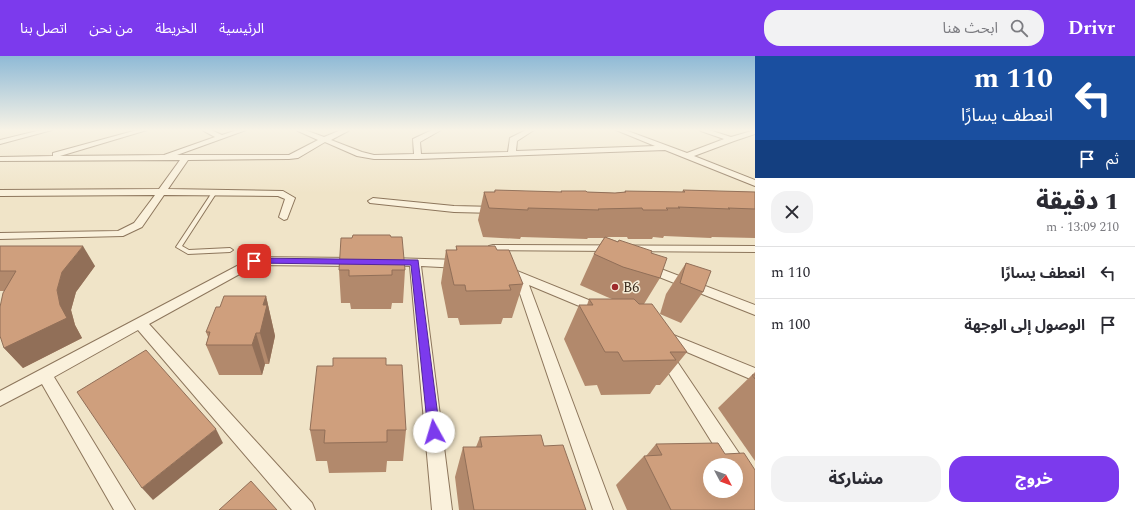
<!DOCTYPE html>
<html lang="ar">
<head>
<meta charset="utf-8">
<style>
	body { margin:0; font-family:Spectral,"Noto Sans Arabic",serif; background:#f2f2f3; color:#2b2b33; direction:rtl; height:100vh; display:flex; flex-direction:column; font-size:15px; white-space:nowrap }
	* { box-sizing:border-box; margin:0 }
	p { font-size:13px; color:#7c7c81 }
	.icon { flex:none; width:22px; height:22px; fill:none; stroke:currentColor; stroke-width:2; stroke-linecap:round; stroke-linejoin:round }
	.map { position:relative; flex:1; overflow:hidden; direction:ltr }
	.side { display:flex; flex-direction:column; background:#fff; width:380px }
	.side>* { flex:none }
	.banner { background:#1a4fa0; color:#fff; overflow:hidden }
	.needle { width:26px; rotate:131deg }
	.fabs { position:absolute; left:703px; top:402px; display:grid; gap:8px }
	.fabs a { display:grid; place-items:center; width:40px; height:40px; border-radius:50%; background:#fff; box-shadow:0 4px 16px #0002; font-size:20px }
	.pin { position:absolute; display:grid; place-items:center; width:34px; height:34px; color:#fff; margin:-17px; border-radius:8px; box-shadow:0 2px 6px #0006 }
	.me { position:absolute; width:44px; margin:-22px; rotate:354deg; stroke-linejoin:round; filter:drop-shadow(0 0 3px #0008) }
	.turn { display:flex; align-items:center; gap:14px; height:84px; padding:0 16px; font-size:18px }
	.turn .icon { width:52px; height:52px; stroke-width:2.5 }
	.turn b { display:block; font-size:28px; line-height:34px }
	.then { display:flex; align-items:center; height:38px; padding:0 16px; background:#0003; gap:8px; font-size:15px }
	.round { display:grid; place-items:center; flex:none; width:42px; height:42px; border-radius:16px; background:#f2f2f3 }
	.overview { display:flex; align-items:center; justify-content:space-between; height:68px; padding:0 16px }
	h1 { font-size:24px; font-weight:800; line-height:30px }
	.button { display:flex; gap:8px; margin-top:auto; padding:8px 16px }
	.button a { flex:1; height:46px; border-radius:16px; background:#7c3aed; color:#fff; font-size:16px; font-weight:800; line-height:46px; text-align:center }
	.button a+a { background:#f2f2f3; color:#2b2b33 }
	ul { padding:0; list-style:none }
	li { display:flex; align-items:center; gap:12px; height:52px; padding:0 16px; border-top:1px solid #e1e1e2 }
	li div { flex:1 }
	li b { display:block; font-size:15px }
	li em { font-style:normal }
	header { display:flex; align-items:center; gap:24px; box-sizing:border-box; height:56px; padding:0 20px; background:#7c3aed; color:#fff }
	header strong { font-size:19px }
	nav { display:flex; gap:22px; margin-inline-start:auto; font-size:14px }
	.search { width:280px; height:36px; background:#f2f2f3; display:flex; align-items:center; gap:10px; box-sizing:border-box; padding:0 14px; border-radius:16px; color:#7c7c81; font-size:15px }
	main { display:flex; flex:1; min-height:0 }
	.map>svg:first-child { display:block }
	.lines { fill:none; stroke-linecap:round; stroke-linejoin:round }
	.service-casing { stroke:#8d765c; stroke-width:2 }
	.minor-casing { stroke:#8d765c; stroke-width:2 }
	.service { fill:#faf1dc; fill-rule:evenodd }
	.minor { fill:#faf1dc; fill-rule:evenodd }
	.wall { fill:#b2896c }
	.shaded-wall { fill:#916f58 }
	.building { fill:#cf9f7d; stroke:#916f58; fill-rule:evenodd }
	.route { fill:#7c3aed; stroke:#51269a }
	.poi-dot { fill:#9e2a2b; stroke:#f7eed8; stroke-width:1.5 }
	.labels { text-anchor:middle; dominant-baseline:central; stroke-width:3; stroke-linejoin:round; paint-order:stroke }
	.poi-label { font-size:14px; fill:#3d2e20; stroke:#f7eed8; text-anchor:start }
</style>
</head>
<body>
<header>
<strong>Drivr</strong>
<div class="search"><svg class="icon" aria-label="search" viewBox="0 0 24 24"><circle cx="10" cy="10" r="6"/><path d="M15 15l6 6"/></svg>ابحث هنا</div>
<nav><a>الرئيسية</a><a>الخريطة</a><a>من نحن</a><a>اتصل بنا</a></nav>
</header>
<main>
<section class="side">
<div class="banner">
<div class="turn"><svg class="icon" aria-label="left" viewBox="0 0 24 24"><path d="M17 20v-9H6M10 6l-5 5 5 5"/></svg><div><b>110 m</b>انعطف يسارًا</div></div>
<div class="then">ثم<svg class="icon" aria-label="arrive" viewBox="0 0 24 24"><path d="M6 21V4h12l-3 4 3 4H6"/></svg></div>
</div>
<div class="overview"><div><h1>1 دقيقة</h1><p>210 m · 13:09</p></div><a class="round"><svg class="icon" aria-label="close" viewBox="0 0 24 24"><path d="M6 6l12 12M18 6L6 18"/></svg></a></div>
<ul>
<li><svg class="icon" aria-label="left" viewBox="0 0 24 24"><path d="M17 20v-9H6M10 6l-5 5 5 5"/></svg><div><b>انعطف يسارًا</b></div><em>110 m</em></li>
<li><svg class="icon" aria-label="arrive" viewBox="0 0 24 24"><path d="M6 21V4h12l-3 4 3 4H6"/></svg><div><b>الوصول إلى الوجهة</b></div><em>100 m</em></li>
</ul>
<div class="button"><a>خروج</a><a>مشاركة</a></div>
</section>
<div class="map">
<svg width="755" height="454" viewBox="0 0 755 454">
	<rect width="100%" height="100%" fill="#f0e4c8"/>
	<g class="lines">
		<defs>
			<path id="service" d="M213 135H215L217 136 182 190 189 194 230 192 233 194 230 196 188 198 176 191Z"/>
			<g id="minor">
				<path d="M41 74H52L0 88V84Z"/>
				<path d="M137 74H147L60 100 164 99 215 81 204 75 203 74H211L222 79 237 74H246L177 99H289L318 84 298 75 297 74H305L324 81 341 74H349L348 75 331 84 362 96 374 99 414 98 413 83 432 74H441L420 86 421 98 508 96 510 82 526 74H534L517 85 516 95 655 90 616 74H625L687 97 724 83 701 75 700 74H709L731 81 755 74V78L734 85 694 100 755 124V130L665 94 418 103H374L357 100 325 86 298 102 289 103 188 104 168 133 283 135 295 142 287 163 284 164 279 161 285 143 278 140 164 139 142 171 123 180 0 183V177L118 175 134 167 155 139 0 140V134L159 133 180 104 0 105V101L53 100V97Z"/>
				<path d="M373 142 454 150 496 151 501 154 496 157 454 156 370 147 368 145Z"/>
				<path d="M493 189 755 190V196L489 194 488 192 489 190Z"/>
				<path d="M254 201 354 202 358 203 360 206 358 209 354 210 256 209 149 268 312 447 315 454H292L138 274 54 321 135 454H114L42 328 0 350V335Z"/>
				<path d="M389 202 460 204 464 205 466 208 464 211 460 212 421 210 452 454H432L410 210 385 209 383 206 385 203Z"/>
				<path d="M648 208 755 249V259L644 215 642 212 644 209Z"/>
				<path d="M505 210 606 251 607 254 606 257 601 259 596 257 529 229 613 454H593L515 223 501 217 499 214 501 211Z"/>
				<path d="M666 276 755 312V325L661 285 659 281 661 277Z"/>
				<path d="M665 293 670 295 755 421V447L748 445 736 425V409H726L660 303 658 299 660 295Z"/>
			</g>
		</defs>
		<!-- service casing -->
		<use href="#service" class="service-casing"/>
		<!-- minor casing -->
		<use href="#minor" class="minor-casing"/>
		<!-- service -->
		<use href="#service" class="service"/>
		<!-- minor -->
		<use href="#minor" class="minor"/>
	</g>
	<!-- wall -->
	<g class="wall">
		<path d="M495 134 560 136 561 135 587 136 615 137 624 136 625 135 682 136 683 134 755 136V182L712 181 711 182 664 180 663 182 653 181 652 183H628L627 181H605L651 197 660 222 644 248 687 296 660 329H656L650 338 601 339 597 329 585 330 564 283 579 249H587L589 243H612L607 241 580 229 594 198 604 182H588L587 183 521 181 520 183 483 181 478 164 484 136H494Z"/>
		<path d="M391 181 405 214 403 247H392L391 253H351L350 247H341L339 214Z"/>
		<path d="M0 190 95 210 76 236 71 254 75 269 82 282 23 312 4 292V235H0Z"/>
		<path d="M456 190 497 194 523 228 512 262H503L501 268 460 269 458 262H448L441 227 446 194H456Z"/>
		<path d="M686 207 703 236 681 267 660 258 666 238Z"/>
		<path d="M266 240 275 280 269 308H265L262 319H219L206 289 208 281 206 276Z"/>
		<path d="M386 309 406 374 403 405H387L386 416 329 417 327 405H316L310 374Z"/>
		<path d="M755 316V405L718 352Z"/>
		<path d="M480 381 544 390 586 454H459L455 421 463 391H476Z"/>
		<path d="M656 388 725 398 755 454H627L616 429 644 400H646Z"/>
	</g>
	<!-- shaded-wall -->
	<g class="shaded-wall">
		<path d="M83 190 95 210 76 236 71 254 75 269 82 282 23 312 4 292 60 249 57 234 62 216Z"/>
		<path d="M266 240 275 280 269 308 260 277 263 249Z"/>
		<path d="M256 277 265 308 262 319 252 289Z"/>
		<path d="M216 373 223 387 153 444 142 432Z"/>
	</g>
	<!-- building -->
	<g class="building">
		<path d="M495 134 562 136 561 135H586L587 136 615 137 626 136 625 135 685 136 683 134 755 136V153L728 152 730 153 678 151 680 152H666L668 154H643L642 152 598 153 599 154 528 152V154L489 152 484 136H495Z"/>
		<path d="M353 179H390L391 181H402L405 214H392V219L349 220V214H339L341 182H352Z"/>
		<path d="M605 181 618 186 619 184 652 195 651 197 667 202 660 222 623 211 594 198Z"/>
		<path d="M0 190H83L62 216 57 234 60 249 67 262 4 292 0 280V251L3 237 16 215H0Z"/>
		<path d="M456 190H495L497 194H509L523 228 509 229 511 234 466 235 465 229H454L446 194H457Z"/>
		<path d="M686 207 711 215 703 236 680 227Z"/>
		<path d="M224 240H266L263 249H267L260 277H256L252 289H206L210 276H206L216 251H220Z"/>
		<path d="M589 243H634L639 248H652L687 296H670L676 304 623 305 618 296H605L579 249H593Z"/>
		<path d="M146 294 216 373 142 432 77 336Z"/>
		<path d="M333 302H386V309H402L406 374H387V386L324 387 325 374H310L317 310H333Z"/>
		<path d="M752 319H755V323Z"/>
		<path d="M541 379 544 390 563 389 586 454H474L463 391H482L480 381Z"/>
		<path d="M718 387 725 398 744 397 755 414V454H671L644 400 662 399 656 388ZM710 409H736V435H710Z"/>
		<path d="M251 425 277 454H219Z"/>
	</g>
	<!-- sky -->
	<linearGradient id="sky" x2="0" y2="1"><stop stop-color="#8fbad6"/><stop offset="0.54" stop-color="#f8f3e6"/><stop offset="1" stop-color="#f8f3e6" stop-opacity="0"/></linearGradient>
	<rect width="755" height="137" fill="url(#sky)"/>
	<!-- route -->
	<path class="route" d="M254 202 418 204 440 376 438 381 434 383 429 381 428 376 411 209 251 207 250 205 251 203Z"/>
	<!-- markers -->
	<circle class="poi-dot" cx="615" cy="231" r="4"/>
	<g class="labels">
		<!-- poi labels -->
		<g class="poi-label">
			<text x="623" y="231">B6</text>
		</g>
	</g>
</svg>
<div class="fabs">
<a><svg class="needle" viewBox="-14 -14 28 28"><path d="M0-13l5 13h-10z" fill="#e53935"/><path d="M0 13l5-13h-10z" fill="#7c7c81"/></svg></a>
</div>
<div class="pin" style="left:254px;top:205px;background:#d93025"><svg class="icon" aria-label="arrive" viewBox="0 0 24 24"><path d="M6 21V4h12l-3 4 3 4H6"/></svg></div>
<svg class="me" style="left:434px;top:376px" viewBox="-20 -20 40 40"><circle r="19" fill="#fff"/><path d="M0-13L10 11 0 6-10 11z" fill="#7c3aed"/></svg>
</div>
</main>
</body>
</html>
